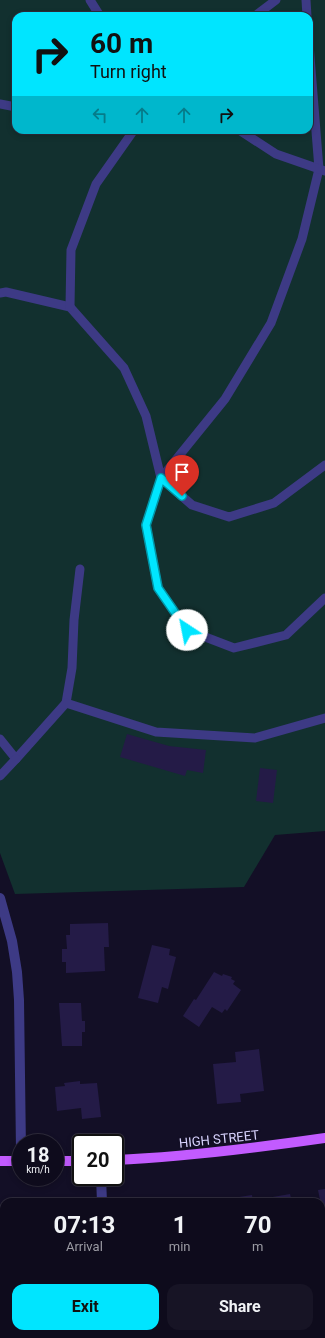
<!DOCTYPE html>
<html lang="en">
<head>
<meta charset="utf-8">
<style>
	body { margin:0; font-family:Roboto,sans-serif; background:#171425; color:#f1f3f6; height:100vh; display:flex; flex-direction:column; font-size:15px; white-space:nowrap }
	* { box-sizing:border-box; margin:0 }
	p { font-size:13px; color:#9b9ba3 }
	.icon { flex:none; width:22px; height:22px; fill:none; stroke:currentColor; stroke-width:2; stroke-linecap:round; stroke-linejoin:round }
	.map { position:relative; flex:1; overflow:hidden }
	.sheet { position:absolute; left:0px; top:1198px; width:325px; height:140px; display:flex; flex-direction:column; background:#0e0b1c; border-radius:12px 12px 0 0; box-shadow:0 2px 6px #0003,0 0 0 1px #2e2b3b }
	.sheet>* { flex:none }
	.top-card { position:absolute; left:12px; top:12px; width:301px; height:122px; border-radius:12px; box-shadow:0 2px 6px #0003,0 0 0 1px #2e2b3b; background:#00e5ff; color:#111; overflow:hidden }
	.speed { position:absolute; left:12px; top:1134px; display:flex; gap:8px; font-size:20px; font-weight:700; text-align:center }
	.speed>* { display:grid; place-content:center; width:52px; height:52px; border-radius:50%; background:#0e0b1c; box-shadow:0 2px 6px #0003,0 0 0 1px #2e2b3b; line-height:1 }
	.speed small { font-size:10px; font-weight:400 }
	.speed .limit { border:2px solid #111; border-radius:6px; background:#fff; color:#111 }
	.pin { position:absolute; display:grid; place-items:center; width:34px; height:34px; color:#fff; margin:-41px -17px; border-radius:50% 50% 50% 0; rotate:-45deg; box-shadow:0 0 4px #0007 }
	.pin .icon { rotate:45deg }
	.me { position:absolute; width:44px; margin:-22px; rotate:326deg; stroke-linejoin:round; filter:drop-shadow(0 0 3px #0008) }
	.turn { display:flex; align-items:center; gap:14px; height:84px; padding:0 12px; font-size:18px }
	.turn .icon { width:52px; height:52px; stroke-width:2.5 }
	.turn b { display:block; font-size:28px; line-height:34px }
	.lanes { display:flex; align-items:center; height:38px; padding:0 12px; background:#0003; justify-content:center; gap:20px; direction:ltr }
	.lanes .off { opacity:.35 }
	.eta { display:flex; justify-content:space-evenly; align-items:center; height:68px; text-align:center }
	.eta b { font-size:24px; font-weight:700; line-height:28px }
	.action { display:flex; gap:8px; margin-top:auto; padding:8px 12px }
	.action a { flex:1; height:46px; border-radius:12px; background:#00e5ff; color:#111; font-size:16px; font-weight:700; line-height:46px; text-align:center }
	.action a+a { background:#171425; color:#f1f3f6 }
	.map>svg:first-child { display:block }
	.green { fill:#12302f; fill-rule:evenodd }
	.building { fill:#241b47 }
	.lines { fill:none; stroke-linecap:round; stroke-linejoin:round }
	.lane { stroke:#3d3a85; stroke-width:9 }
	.street { stroke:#3d3a85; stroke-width:10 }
	.primary { stroke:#c25bff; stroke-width:10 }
	.route-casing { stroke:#0095a6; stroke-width:10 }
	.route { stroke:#00e5ff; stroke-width:7 }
	.labels { text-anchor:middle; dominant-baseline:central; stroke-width:4; stroke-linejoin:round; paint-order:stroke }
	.street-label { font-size:13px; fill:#d9d4ff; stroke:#130f26 }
</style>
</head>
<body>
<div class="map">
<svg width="325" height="1338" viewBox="0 0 325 1338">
	<rect width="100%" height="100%" fill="#130f26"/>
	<!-- green -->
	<path class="green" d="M0 0H325V831L275 835 244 887 15 894 0 853ZM16 16H309V130H16Z"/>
	<!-- building -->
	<g class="building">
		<path d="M127 734 169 746 206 750 203 773 187 770 185 776 120 757Z"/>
		<path d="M260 768 277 770 273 803 256 801Z"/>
		<path d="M108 923 109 947H104L105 971 66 973V962H62V949H67L66 935H70V924Z"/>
		<path d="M152 945 170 949 169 955 176 957 168 989 162 987 158 1003 138 998Z"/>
		<path d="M214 972 222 976 223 974 232 977 231 979 235 981 233 984 241 990 227 1011 225 1009 222 1013 212 1007 199 1027 183 1016 194 999 196 1000Z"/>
		<path d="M59 1003H81L82 1021H85V1032H82V1046H62Z"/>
		<path d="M259 1049 264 1091 240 1094 241 1102 217 1104 213 1064 236 1062 235 1052Z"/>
		<path d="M80 1081V1084L97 1083 101 1117 82 1119 81 1108 57 1111 55 1087 65 1086 64 1083Z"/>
		<path d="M325 1189V1209L322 1210 318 1190Z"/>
		<path d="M290 1194 292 1202H268L267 1198Z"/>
		<path d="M252 1195 253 1202H227L226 1199Z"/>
		<path d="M325 1262V1293L321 1294V1263Z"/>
		<rect x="33" y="1334" width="45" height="4"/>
	</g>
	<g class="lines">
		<!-- lane -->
		<g class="lane">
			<path d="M90 0 100 16"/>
			<path d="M306 0 307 16"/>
			<path d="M255 16 276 0"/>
			<path d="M309 44 319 169 302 239 271 323 225 399 161 478 146 525 158 588 187 630 234 648 286 635 325 598"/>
			<path d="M0 104 16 107"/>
			<path d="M239 130 276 154 325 171"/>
			<path d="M0 293 6 292 70 307 124 368 146 416 161 478 192 505 229 517 274 503 325 465"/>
			<path d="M70 307 71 250 96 184 134 130"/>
			<path d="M66 703 72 668 74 620 80 569"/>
			<path d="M0 739 16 759 66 703 156 732 255 738 325 718"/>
			<path d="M0 776 16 759"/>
		</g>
		<!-- street -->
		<g class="street">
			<path d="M0 898 12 941 17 972 19 1000 21 1150"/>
			<path d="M101 1177 102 1202"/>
			<path d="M105 1334V1338"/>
		</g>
		<!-- primary -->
		<g class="primary">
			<path d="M115 1160C186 1157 255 1148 325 1138"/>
			<path d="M0 1161H21"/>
			<path d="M55 1161H81"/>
		</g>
	</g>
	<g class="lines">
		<defs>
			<path id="route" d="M182 496 161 478 146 525 158 588 187 630"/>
		</defs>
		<!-- route casing -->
		<use href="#route" class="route-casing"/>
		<!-- route -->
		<use href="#route" class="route"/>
	</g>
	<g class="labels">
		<!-- street labels -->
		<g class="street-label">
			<text transform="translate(219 1139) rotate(-6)">HIGH STREET</text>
		</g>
	</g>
</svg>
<div class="speed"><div>18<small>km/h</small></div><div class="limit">20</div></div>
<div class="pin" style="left:182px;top:496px;background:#d93025"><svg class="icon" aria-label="arrive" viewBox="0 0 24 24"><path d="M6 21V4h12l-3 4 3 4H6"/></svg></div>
<svg class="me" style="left:187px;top:630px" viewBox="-20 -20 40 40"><circle r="19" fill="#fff"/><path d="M0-13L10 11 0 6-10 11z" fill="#00e5ff"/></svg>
<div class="top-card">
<div class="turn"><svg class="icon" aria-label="right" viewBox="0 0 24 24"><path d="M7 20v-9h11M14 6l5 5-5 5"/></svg><div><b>60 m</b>Turn right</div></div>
<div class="lanes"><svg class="icon off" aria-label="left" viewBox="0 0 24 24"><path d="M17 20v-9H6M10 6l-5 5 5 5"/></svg><svg class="icon off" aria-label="ahead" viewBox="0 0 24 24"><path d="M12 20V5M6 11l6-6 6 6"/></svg><svg class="icon off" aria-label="ahead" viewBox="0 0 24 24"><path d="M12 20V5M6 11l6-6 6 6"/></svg><svg class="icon" aria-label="right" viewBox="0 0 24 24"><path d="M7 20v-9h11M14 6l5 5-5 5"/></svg></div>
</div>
<section class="sheet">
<div class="eta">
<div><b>07:13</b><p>Arrival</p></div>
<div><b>1</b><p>min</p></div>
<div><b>70</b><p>m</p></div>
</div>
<div class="action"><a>Exit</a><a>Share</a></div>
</section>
</div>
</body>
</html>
